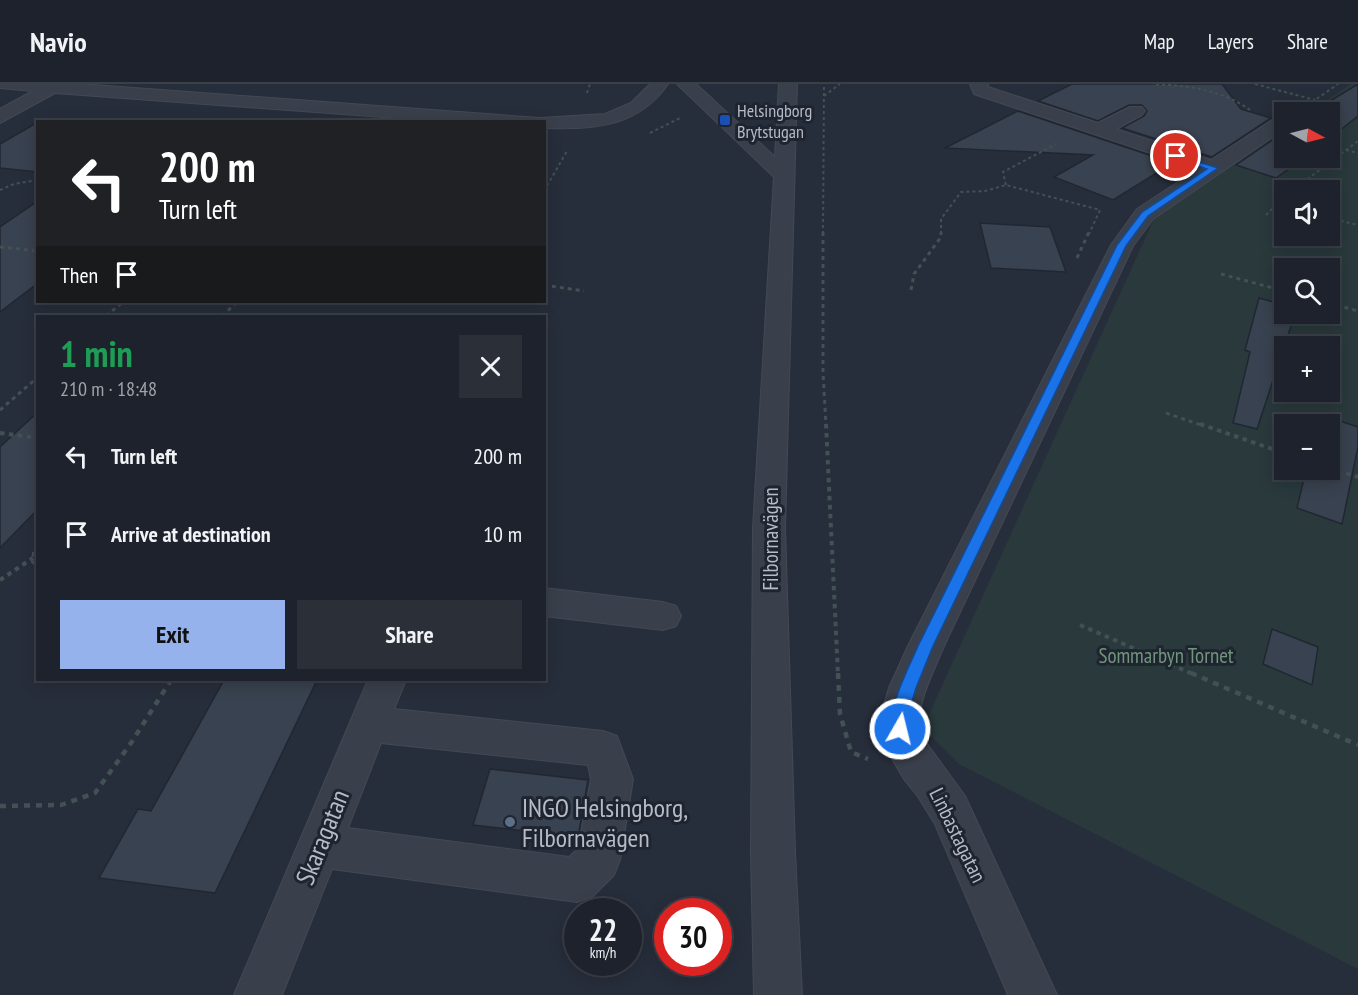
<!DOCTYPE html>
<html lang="en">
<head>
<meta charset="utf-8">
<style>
	body { margin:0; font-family:"PT Sans Narrow",sans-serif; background:#2a2f38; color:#f1f3f6; height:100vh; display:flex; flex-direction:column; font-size:22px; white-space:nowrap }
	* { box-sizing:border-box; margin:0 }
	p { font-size:20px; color:#a0a4a9 }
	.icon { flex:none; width:33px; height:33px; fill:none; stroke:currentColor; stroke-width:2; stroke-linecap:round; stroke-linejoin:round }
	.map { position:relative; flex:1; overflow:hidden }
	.drawer { position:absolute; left:36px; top:231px; width:510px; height:366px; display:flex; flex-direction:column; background:#1d222c; border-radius:0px; box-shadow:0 3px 15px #0003,0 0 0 2px #3b3f48 }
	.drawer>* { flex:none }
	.guide { position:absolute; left:36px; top:36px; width:510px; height:183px; border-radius:0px; box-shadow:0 3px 15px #0003,0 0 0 2px #3b3f48; background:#202124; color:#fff; overflow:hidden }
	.needle { width:39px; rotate:97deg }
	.buttons { position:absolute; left:1274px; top:18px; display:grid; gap:12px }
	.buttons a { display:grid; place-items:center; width:66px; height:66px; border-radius:0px; background:#1d222c; box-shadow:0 3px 15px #0003,0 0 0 2px #3b3f48; font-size:30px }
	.speed { position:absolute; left:564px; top:814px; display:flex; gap:12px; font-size:30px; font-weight:700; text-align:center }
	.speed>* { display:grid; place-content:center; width:78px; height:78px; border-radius:50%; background:#1d222c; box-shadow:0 3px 15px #0003,0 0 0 2px #3b3f48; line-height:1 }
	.speed small { font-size:15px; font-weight:400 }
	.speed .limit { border:9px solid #d22; background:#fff; color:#111 }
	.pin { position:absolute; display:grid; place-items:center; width:51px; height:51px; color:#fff; margin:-26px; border:3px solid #fff; border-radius:50%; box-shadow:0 2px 6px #0007 }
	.me { position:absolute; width:66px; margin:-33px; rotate:8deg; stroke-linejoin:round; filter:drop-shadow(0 0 4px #0008) }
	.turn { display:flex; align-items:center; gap:21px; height:126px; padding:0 24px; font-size:27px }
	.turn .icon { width:78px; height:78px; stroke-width:2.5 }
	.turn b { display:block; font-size:42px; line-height:51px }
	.then { display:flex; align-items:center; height:57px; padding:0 24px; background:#0003; gap:12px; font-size:22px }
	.round { display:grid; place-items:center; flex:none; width:63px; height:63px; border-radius:0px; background:#2a2f38 }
	.summary { display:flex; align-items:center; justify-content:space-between; height:102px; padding:0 24px }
	h1 { font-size:36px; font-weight:700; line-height:45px; color:#1e9e55 }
	.action { display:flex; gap:12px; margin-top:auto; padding:12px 24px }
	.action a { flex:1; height:69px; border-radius:0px; background:#96b2ec; color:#111; font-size:24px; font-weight:700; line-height:69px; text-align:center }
	.action a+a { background:#2a2f38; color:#f1f3f6 }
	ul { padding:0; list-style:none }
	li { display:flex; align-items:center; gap:18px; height:78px; padding:0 24px }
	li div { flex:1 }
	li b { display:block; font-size:22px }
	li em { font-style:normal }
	header { display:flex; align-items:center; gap:36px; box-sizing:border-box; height:84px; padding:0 30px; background:#1d222c; border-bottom:2px solid #3b3f48 }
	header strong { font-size:28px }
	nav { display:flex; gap:33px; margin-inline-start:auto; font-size:21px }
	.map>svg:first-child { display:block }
	.green { fill:#29393c; fill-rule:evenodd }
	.building { fill:#394250; stroke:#212732; stroke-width:1.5 }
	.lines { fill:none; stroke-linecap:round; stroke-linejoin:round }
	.minor-casing { stroke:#434954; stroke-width:2 }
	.path-far3 { stroke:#415154; stroke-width:2; stroke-dasharray:3 3; stroke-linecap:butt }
	.path-far2 { stroke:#415154; stroke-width:3; stroke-dasharray:4 4; stroke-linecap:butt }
	.path-far1 { stroke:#415154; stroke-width:4; stroke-dasharray:4.5 4.5; stroke-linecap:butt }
	.path { stroke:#415154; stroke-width:4.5; stroke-dasharray:6 6; stroke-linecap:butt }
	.minor { fill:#3a404b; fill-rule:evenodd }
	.route { fill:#1a73e8; stroke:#114b97; stroke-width:1.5 }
	.transit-dot { fill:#1a4fb4; stroke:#1f2530; stroke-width:2 }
	.service-dot { fill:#5c6f8a; stroke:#1f2530; stroke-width:2 }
	.labels { text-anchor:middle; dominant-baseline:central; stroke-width:6; stroke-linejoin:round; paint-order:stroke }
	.far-poi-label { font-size:18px; fill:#b6bbc6; stroke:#1f2530; text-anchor:start }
	.street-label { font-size:21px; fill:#b6bbc6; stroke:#1f2530 }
	.park-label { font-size:21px; fill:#70957b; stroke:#1f2530 }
	.near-poi-label { font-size:26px; fill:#b6bbc6; stroke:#1f2530; text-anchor:start }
	.near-street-label { font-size:26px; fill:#b6bbc6; stroke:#1f2530 }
</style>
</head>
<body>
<header>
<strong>Navio</strong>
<nav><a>Map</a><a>Layers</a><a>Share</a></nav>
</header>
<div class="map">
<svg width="1358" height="911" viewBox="0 0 1358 911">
	<rect width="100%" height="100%" fill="#272e3b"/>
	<!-- green -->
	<path class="green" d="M1351 0H1358V885L959 680 929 650 926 637 1154 135 1284 46V74H1329V28H1309ZM1284 106H1329V152H1284ZM1284 184H1329V230H1284ZM1284 262H1329V308H1284ZM1284 340H1329V386H1284Z"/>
	<!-- building -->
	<g class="building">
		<path d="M1072 0H1222L1241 25 1271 34 1212 73 1122 44 1144 32 1147 27 1142 21H1129L1098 37 1038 17Z"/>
		<path d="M1358 0V32L1329 55V28H1312Z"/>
		<path d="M1018 27 1173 79 1113 116 1054 93 1093 71 945 64Z"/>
		<path d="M38 38V88L0 84V60Z"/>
		<path d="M1284 48V74H1304L1276 94 1236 81Z"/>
		<path d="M38 117V199L0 228V143Z"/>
		<path d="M980 139 1050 143 1066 188 991 184Z"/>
		<path d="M1259 214 1284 221V230H1295L1257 345 1233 339 1250 268 1245 266Z"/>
		<path d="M38 328V425L0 464V363Z"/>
		<path d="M1319 330 1358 343V363L1342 440 1297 424 1306 386H1329V340H1316Z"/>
		<path d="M1272 545 1318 563 1312 601 1263 580Z"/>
		<path d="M224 596H317L215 809 99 794 138 725 151 727Z"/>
		<path d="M490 685 588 696 578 753 473 741Z"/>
	</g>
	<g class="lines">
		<defs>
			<g id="minor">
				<path d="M0 0H80L540 34 605 30 631 19 650 0H668C638 43 594 46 544 44V38H451L55 9 0 39V25L33 7 0 4Z"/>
				<path d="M677 0H696L775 73 779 0H797L785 444 795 768 802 911H754L751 768 753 444 774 93Z"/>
				<path d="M970 0H988V3L1098 39 1130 23H1142L1145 27 1142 31 1116 45 1211 76 1277 33 1284 31V45L1153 135 1133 162 944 562C934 588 912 624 922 653L965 712 1057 911H1008L935 740 917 711 904 695 891 673 880 645 882 627 889 604 908 562 1111 161 1137 125 1198 85 974 10Z"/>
				<path d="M544 504 663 518 676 522 681 532 676 542 663 546 544 532Z"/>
				<path d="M368 596H406L394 625 603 647 617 652 633 695 620 776 614 791 593 812 577 818 332 785 282 911H234ZM381 659 588 681 591 695 578 765 569 773 348 744Z"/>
			</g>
		</defs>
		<!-- minor casing -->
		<use href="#minor" class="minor-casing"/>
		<!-- path-far3 -->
		<g class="path-far3">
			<path d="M1156 0C1190 2 1222 6 1250 26"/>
			<path d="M1255 0 1315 16"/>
			<path d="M587 9 590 0"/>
			<path d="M824 12 840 0"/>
			<path d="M1302 25 1338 0"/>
			<path d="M650 49 680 34"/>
			<path d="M1346 66 1358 69"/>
			<path d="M1006 101 1003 88 1056 60"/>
			<path d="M0 106 14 100 38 96"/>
			<path d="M1293 106 1358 57"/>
			<path d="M544 107 567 67"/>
			<path d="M1274 121 1284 123"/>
			<path d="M1266 131 1284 113"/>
			<path d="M1329 134 1358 141"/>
			<path d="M823 150 824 0"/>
			<path d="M941 150V135L961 108 985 107 1006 101 1100 126 1089 150"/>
		</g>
		<!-- path-far2 -->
		<g class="path-far2">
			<path d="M823 148V288L826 342"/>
			<path d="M0 163 38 167"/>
			<path d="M1077 174 1089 148"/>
			<path d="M1221 190 1284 207"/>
			<path d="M544 201 584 207"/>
			<path d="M911 206 914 190 941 153V148"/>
			<path d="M1329 219 1358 227"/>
			<path d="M106 232 123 218"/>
			<path d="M222 232 237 218"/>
			<path d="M0 326 38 293"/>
			<path d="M1166 329 1204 342"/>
		</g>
		<!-- path-far1 -->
		<g class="path-far1">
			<path d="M826 340 838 591"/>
			<path d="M1200 340 1284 369"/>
			<path d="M0 349 38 354"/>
			<path d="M1329 384 1358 393"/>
			<path d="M38 460 34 469 33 478 38 479"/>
			<path d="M0 496 33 474"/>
			<path d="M1080 541 1195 591"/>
		</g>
		<!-- path -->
		<g class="path">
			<path d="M838 589 840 630 851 668 868 675"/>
			<path d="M1191 589 1358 661"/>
			<path d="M0 722 61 721 95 709 131 659 171 596"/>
		</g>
		<!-- minor -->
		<use href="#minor" class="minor"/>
	</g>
	<!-- route -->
	<path class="route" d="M1173 70 1218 84 1148 132 1126 162 933 562 916 604 909 627 906 650 900 652 895 650C884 628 909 584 918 562L1117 161 1142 128 1207 85 1173 73Z"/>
	<!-- markers -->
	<rect class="transit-dot" x="719" y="30" width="12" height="12" rx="3"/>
	<circle class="service-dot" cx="510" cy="738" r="6"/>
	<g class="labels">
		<!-- far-poi labels -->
		<g class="far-poi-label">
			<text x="737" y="26">Helsingborg<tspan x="737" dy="21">Brytstugan</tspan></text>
		</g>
		<!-- street labels -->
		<g class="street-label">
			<text transform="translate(770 455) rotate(-90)">Filbornavägen</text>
			<text transform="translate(958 751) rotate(64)">Linbastagatan</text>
		</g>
		<!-- park labels -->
		<g class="park-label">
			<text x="1166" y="571">Sommarbyn Tornet</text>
		</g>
		<!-- near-poi labels -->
		<g class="near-poi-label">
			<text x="522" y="723">INGO Helsingborg,<tspan x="522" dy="30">Filbornavägen</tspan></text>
		</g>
		<!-- near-street labels -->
		<g class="near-street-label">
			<text transform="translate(322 753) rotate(-68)">Skaragatan</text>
		</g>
	</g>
</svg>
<div class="buttons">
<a><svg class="needle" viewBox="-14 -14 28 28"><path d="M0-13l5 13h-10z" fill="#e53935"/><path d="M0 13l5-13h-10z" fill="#a0a4a9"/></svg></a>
<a><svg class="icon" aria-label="sound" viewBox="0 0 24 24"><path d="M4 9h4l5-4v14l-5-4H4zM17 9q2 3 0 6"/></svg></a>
<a><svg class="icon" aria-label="search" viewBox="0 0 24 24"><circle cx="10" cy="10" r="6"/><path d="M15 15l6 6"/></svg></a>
<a>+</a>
<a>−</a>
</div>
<div class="speed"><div>22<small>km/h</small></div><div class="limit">30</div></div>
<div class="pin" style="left:1176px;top:72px;background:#d93025"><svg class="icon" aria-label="arrive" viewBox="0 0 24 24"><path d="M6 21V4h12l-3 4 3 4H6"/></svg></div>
<svg class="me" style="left:900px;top:645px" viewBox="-20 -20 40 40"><circle r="17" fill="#1a73e8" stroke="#fff" stroke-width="3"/><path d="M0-11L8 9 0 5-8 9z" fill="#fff"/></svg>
<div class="guide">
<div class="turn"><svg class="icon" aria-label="left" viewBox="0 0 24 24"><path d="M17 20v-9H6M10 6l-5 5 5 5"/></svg><div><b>200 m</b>Turn left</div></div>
<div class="then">Then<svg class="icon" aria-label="arrive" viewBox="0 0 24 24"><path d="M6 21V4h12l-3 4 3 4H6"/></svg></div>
</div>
<section class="drawer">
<div class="summary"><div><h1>1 min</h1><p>210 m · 18:48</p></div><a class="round"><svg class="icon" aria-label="close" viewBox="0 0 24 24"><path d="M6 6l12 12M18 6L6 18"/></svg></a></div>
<ul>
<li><svg class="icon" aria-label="left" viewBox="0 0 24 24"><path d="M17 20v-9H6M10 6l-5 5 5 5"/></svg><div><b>Turn left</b></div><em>200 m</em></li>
<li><svg class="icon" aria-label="arrive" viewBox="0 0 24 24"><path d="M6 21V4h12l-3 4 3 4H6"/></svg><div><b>Arrive at destination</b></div><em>10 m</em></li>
</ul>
<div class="action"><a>Exit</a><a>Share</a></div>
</section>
</div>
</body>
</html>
